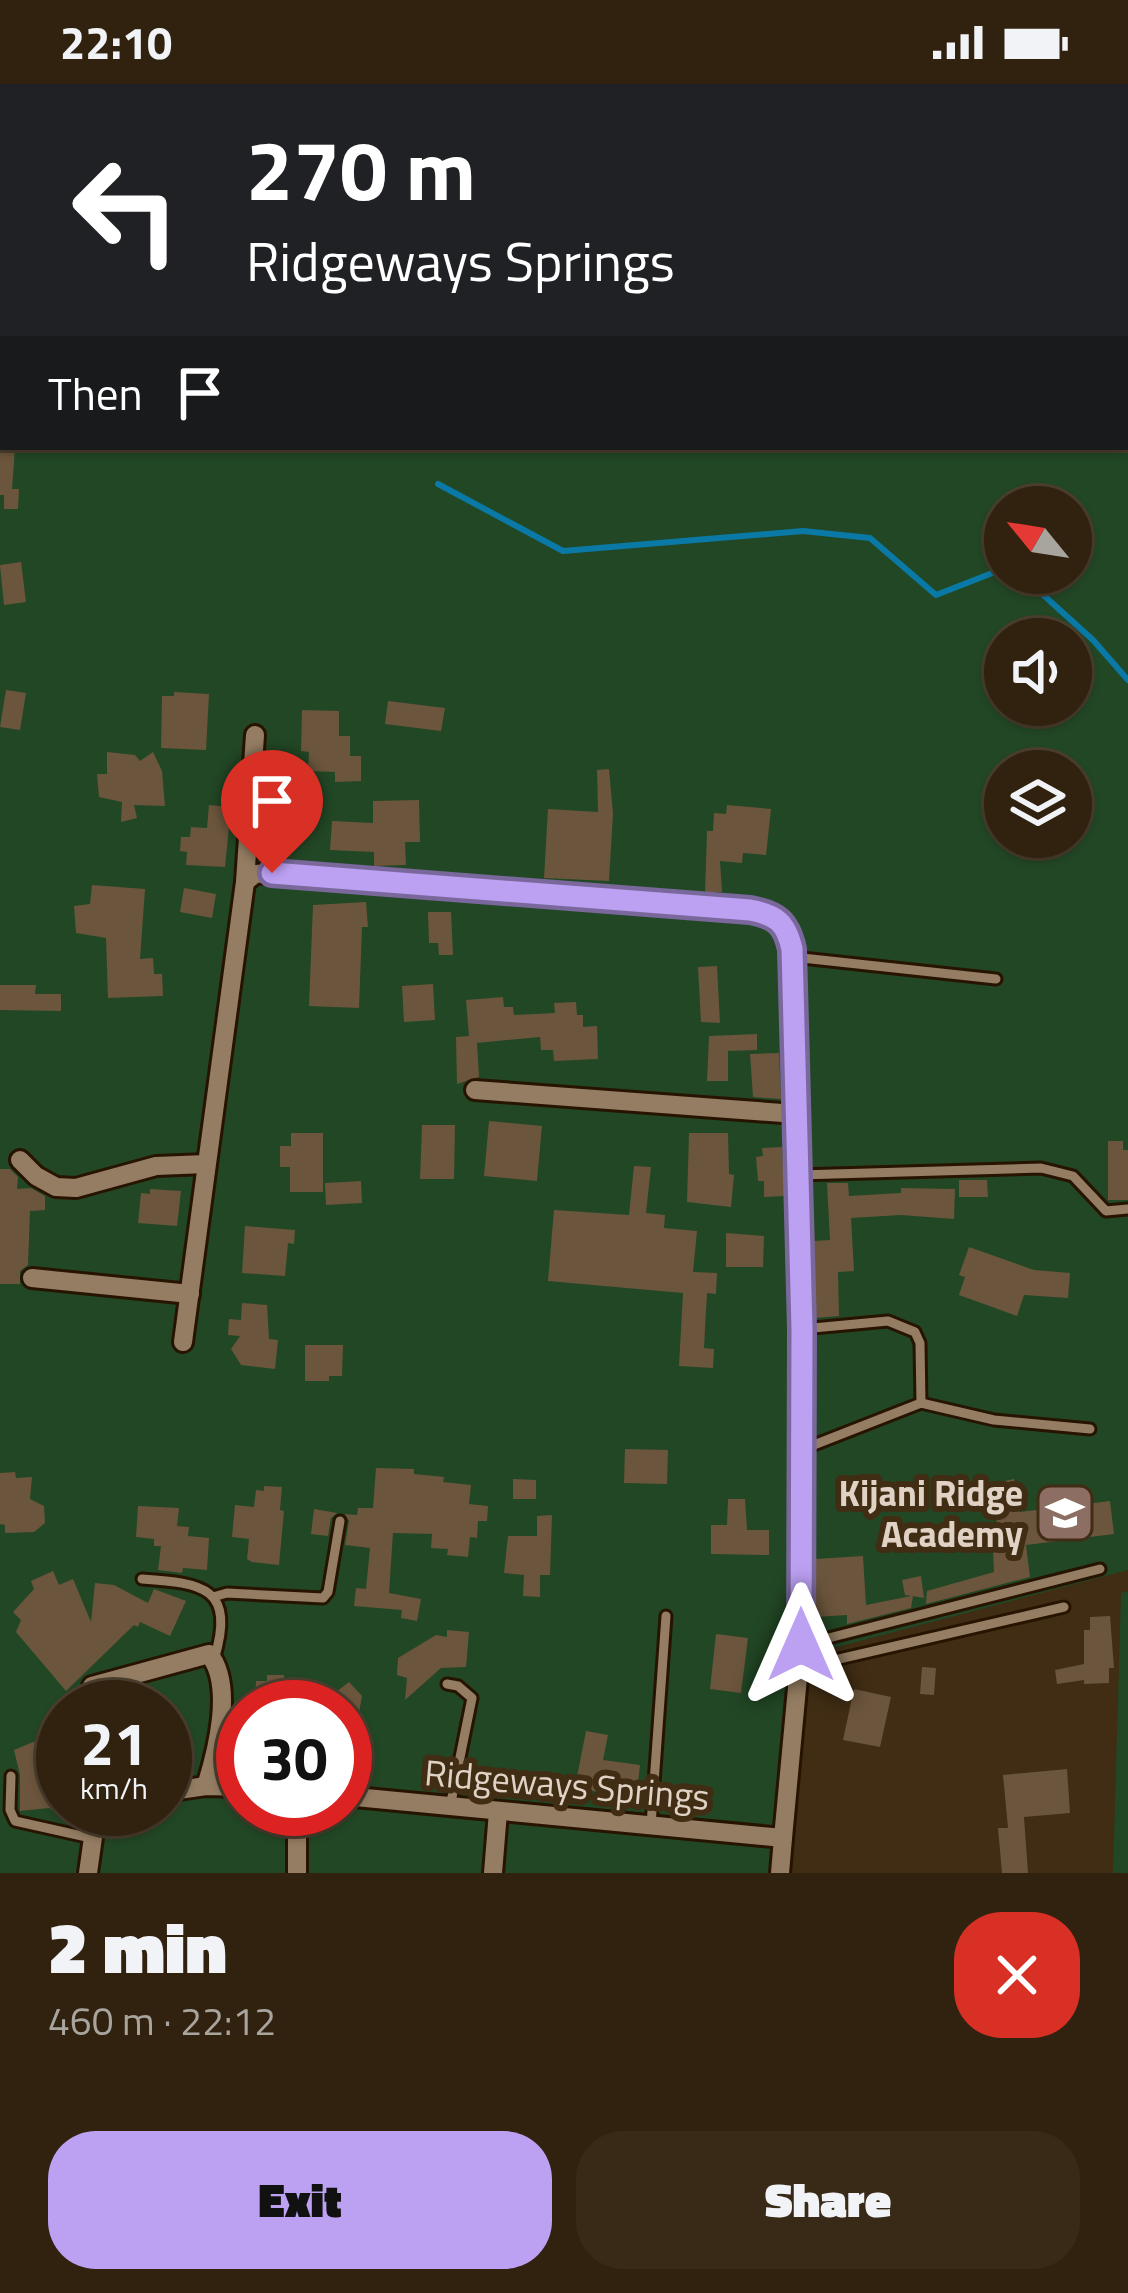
<!DOCTYPE html>
<html lang="en">
<head>
<meta charset="utf-8">
<style>
	body { margin:0; font-family:"Titillium Web",sans-serif; background:#392a18; color:#f1f3f6; height:100vh; display:flex; flex-direction:column; font-size:45px; white-space:nowrap }
	* { box-sizing:border-box; margin:0 }
	p { font-size:39px; color:#a8a49e }
	.icon { flex:none; width:66px; height:66px; fill:none; stroke:currentColor; stroke-width:2; stroke-linecap:round; stroke-linejoin:round }
	.map { position:relative; height:1789px; overflow:hidden }
	.sheet { display:flex; flex-direction:column; background:#31220f; flex:1 }
	.sheet>* { flex:none }
	.hud { position:absolute; left:0px; top:0px; width:1128px; height:366px; box-shadow:0 3px 9px #0004,0 0 0 3px #4c3f2f; background:#202124; color:#fff; overflow:hidden }
	.needle { width:78px; rotate:300deg }
	.fabs { position:absolute; left:984px; top:402px; display:grid; gap:24px }
	.fabs a { display:grid; place-items:center; width:108px; height:108px; border-radius:50%; background:#31220f; box-shadow:0 3px 9px #0004,0 0 0 3px #4c3f2f; font-size:60px }
	.speed { position:absolute; left:36px; top:1596px; display:flex; gap:24px; font-size:60px; font-weight:700; text-align:center }
	.speed>* { display:grid; place-content:center; width:156px; height:156px; border-radius:50%; background:#31220f; box-shadow:0 3px 9px #0004,0 0 0 3px #4c3f2f; line-height:1 }
	.speed small { font-size:30px; font-weight:400 }
	.speed .limit { border:18px solid #d22; background:#fff; color:#111 }
	.pin { position:absolute; display:grid; place-items:center; width:102px; height:102px; color:#fff; margin:-123px -51px; border-radius:50% 50% 50% 0; rotate:-45deg; box-shadow:0 0 12px #0007 }
	.pin .icon { rotate:45deg }
	.me { position:absolute; width:132px; margin:-66px; rotate:0deg; stroke-linejoin:round; filter:drop-shadow(0 0 9px #0008) }
	.turn { display:flex; align-items:center; gap:42px; height:252px; padding:0 48px; font-size:54px }
	.turn .icon { width:156px; height:156px; stroke-width:2.5 }
	.turn b { display:block; font-size:84px; line-height:102px }
	.then { display:flex; align-items:center; height:114px; padding:0 48px; background:#0003; gap:24px; font-size:45px }
	.round { display:grid; place-items:center; flex:none; width:126px; height:126px; border-radius:48px; background:#392a18 }
	.summary { display:flex; align-items:center; justify-content:space-between; height:204px; padding:0 48px }
	h1 { font-size:72px; font-weight:800; line-height:90px }
	.primary-button { display:flex; gap:24px; margin-top:auto; padding:24px 48px }
	.primary-button a { flex:1; height:138px; border-radius:48px; background:#bca0f2; color:#111; font-size:48px; font-weight:800; line-height:138px; text-align:center }
	.primary-button a+a { background:#392a18; color:#f1f3f6 }
	.status { display:flex; justify-content:space-between; align-items:center; height:84px; padding:0 60px; background:#31220f; direction:ltr }
	.status svg { height:33px; fill:currentColor }
	.map>svg:first-child { display:block }
	.green { fill:#224725; fill-rule:evenodd }
	.lines { fill:none; stroke-linecap:round; stroke-linejoin:round }
	.stream { stroke:#0a79a6; stroke-width:6 }
	.building { fill:#6b553c }
	.service-casing { stroke:#271400; stroke-width:15 }
	.minor-casing { stroke:#271400; stroke-width:24 }
	.service { stroke:#947d62; stroke-width:9 }
	.minor { stroke:#947d62; stroke-width:18 }
	.route-casing { stroke:#7a689d; stroke-width:30 }
	.route { stroke:#bca0f2; stroke-width:21 }
	.labels { text-anchor:middle; dominant-baseline:central; stroke-width:12; stroke-linejoin:round; paint-order:stroke }
	.poi-label { font-size:36px; font-weight:bold; fill:#e0d3c5; stroke:#412d14; text-anchor:end }
	.street-label { font-size:36px; fill:#e0d3c5; stroke:#412d14 }
</style>
</head>
<body>
<div class="status"><b>22:10</b><svg viewBox="0 0 49 12"><path d="M0 12V9h3v3zM5 12V6h3v6zM10 12V3h3v9zM15 12V0h3v12zM26 1h20v11H26zM47 4h2v5h-2z"/></svg></div>
<div class="map">
<svg width="1128" height="1789" viewBox="0 0 1128 1789">
	<rect width="100%" height="100%" fill="#412d14"/>
	<!-- green -->
	<g class="green">
		<path d="M0 0H1128V1486L811 1570 779 1789H0ZM3 3H1125V363H3ZM1005 423H1071V489H1005ZM1005 555H1071V621H1005ZM1005 687H1071V753H1005ZM63 1623H165V1725H63ZM243 1623H345V1725H243Z"/>
		<path d="M1128 1507V1789H1113L1121 1509Z"/>
	</g>
	<g class="lines">
		<!-- stream -->
		<g class="stream">
			<path d="M438 400 563 467 803 447 870 454 936 511 1005 484"/>
			<path d="M1019 489 1093 556 1128 596"/>
		</g>
	</g>
	<!-- building -->
	<g class="building">
		<path d="M0 363H15L12 405H19L18 425H4V411H0Z"/>
		<path d="M21 478 26 518 4 521 0 481Z"/>
		<path d="M6 606 26 609 20 646 0 643Z"/>
		<path d="M174 608 209 610 206 666 161 664 162 612H174Z"/>
		<path d="M388 617 445 624 441 647 385 640Z"/>
		<path d="M302 626 339 627V652H350V672H361V697L335 698V688L308 687 309 668 301 667Z"/>
		<path d="M107 668 135 671 140 677 153 668 162 687 165 722 134 721 137 734 121 738 122 718 99 713 97 690H107Z"/>
		<path d="M609 685 613 729 609 797 544 794 548 725 598 728 597 686Z"/>
		<path d="M287 715 288 734 271 735 270 716Z"/>
		<path d="M419 716 420 758H405L406 781 374 782V768L330 766 332 737 373 739V717Z"/>
		<path d="M209 721 231 723 225 783 186 781 187 768 180 767 181 753H190L191 743 207 744Z"/>
		<path d="M727 721 771 725 766 771 743 769 742 779 720 777 722 808 705 809 707 747H713L714 729 726 730Z"/>
		<path d="M92 801 145 805 140 875 153 874 154 890H162L163 912 108 914 106 854 76 849 74 822 90 820Z"/>
		<path d="M184 804 216 810 212 834 180 828Z"/>
		<path d="M366 818 368 843H362L359 924 309 922 313 821Z"/>
		<path d="M428 828H451L453 871H439L438 859H429Z"/>
		<path d="M717 882 720 939 701 938 698 883Z"/>
		<path d="M433 900 435 936 404 938 402 902Z"/>
		<path d="M0 901H36L35 910H61V927L0 926Z"/>
		<path d="M503 913 504 923H513L514 931 555 929 554 919 576 918 577 931H583V943L597 942 598 975 554 977 553 966H541L540 953 477 959 479 993 457 1000 456 953 469 952 466 916Z"/>
		<path d="M757 950V966L728 967V997H707L709 952Z"/>
		<path d="M779 969 781 1015 753 1013 750 970Z"/>
		<path d="M489 1037 542 1042 537 1097 484 1092Z"/>
		<path d="M422 1041H455L454 1095H420Z"/>
		<path d="M291 1049H323V1108H290V1083H280V1062H291Z"/>
		<path d="M689 1049H728L729 1090 734 1091 731 1123 687 1118Z"/>
		<path d="M1108 1057H1123V1066H1128V1116H1108Z"/>
		<path d="M782 1063 785 1112 764 1113V1097H758L756 1073 763 1072 762 1064Z"/>
		<path d="M634 1082 651 1083 646 1129 665 1131 664 1144 697 1147 693 1188 717 1189 716 1210 707 1209 704 1264 714 1265 713 1284 679 1282 683 1209 548 1197 554 1126 629 1131Z"/>
		<path d="M0 1085H10L18 1093 17 1105 31 1104 45 1112V1126L30 1127 28 1181 20 1187V1200H0Z"/>
		<path d="M959 1096H987L988 1113H959Z"/>
		<path d="M361 1097 362 1119 326 1121 325 1099Z"/>
		<path d="M827 1099H848L849 1112 901 1109V1104L955 1105 954 1135 901 1131 851 1134 854 1187 838 1188 839 1232 815 1234 813 1157 830 1156Z"/>
		<path d="M150 1105 181 1107 177 1142 138 1139 141 1109 150 1110Z"/>
		<path d="M245 1142 295 1146 294 1160 288 1159 285 1192 242 1189Z"/>
		<path d="M726 1149 764 1152 763 1183H726Z"/>
		<path d="M969 1163 1034 1186 1070 1189 1068 1214 1024 1211 1017 1232 959 1211 965 1193 959 1191Z"/>
		<path d="M242 1219 267 1221 269 1255 278 1256 275 1285 241 1281 231 1265 240 1252 228 1251 229 1235 241 1236Z"/>
		<path d="M305 1261H343L342 1292H329V1297H305Z"/>
		<path d="M625 1365 668 1366 667 1400 624 1399Z"/>
		<path d="M376 1384 414 1385V1390L444 1393 443 1398 471 1401 469 1420 488 1422 487 1437H478L477 1454 470 1453 468 1473 447 1471 448 1465 431 1464 432 1450 393 1449 389 1509 421 1515 417 1537 401 1534 402 1526 354 1522 356 1504 366 1505 370 1464 345 1461 349 1437 345 1430 357 1431 358 1424H373Z"/>
		<path d="M15 1388 16 1394 32 1393 30 1415 44 1422 45 1439 34 1448 5 1449V1441L0 1440V1389Z"/>
		<path d="M513 1395 536 1396V1415H513Z"/>
		<path d="M1014 1395 1020 1428 1110 1417 1114 1450 1026 1461 1030 1493 926 1520 927 1507 994 1488 992 1442 997 1441 996 1431H1002L996 1399Z"/>
		<path d="M264 1402 282 1403 280 1426 284 1427 279 1481 252 1478 247 1475 249 1455 232 1453 235 1421 254 1423 256 1406 264 1407Z"/>
		<path d="M728 1415H745L747 1446H769V1471L711 1470V1441H727Z"/>
		<path d="M138 1422 179 1424 177 1442 189 1443 188 1452 209 1454 207 1486 183 1484 182 1489 158 1486 161 1462H154V1455L136 1453Z"/>
		<path d="M314 1425 337 1429 331 1434 328 1452 311 1450Z"/>
		<path d="M552 1431 550 1491H540V1513L523 1512 524 1491 504 1489 508 1452H537V1432Z"/>
		<path d="M863 1472 866 1521 911 1512 905 1511 902 1496 921 1492 924 1514 913 1512 911 1524 847 1540V1531L815 1533V1475Z"/>
		<path d="M53 1487 59 1501 73 1495 91 1538 95 1499 114 1501 148 1519 154 1505 186 1517 170 1552 140 1538 138 1543 134 1541 66 1607 16 1548 21 1536 13 1528 34 1505 31 1497Z"/>
		<path d="M1110 1532 1114 1584H1109V1599L1084 1600V1596L1057 1600 1055 1586 1084 1580V1546H1090V1533Z"/>
		<path d="M447 1546 469 1548 466 1583 441 1584 405 1616 407 1594 397 1591 398 1574 436 1551 447 1553Z"/>
		<path d="M716 1550 748 1554 741 1609 710 1605Z"/>
		<path d="M922 1583 936 1584 934 1611 920 1610Z"/>
		<path d="M267 1591H284V1599H289L288 1623H255L256 1597H267Z"/>
		<path d="M349 1598 362 1612 357 1640 349 1638 373 1671 356 1683 345 1668V1623H317Z"/>
		<path d="M854 1605 891 1613 880 1663 843 1656Z"/>
		<path d="M586 1647 608 1651 603 1676 640 1681 636 1717 602 1713 603 1709 575 1703Z"/>
		<path d="M55 1649 63 1655V1733L49 1724 20 1727V1691L14 1666Z"/>
		<path d="M1067 1685 1070 1729 1024 1733 1028 1789H1002L998 1744H1008L1003 1691Z"/>
	</g>
	<g class="lines">
		<defs>
			<g id="service">
				<path d="M793 3V0"/>
				<path d="M793 873 996 895"/>
				<path d="M798 1091 1041 1084 1073 1092 1106 1127 1128 1125"/>
				<path d="M802 1245 888 1237 915 1248 920 1259 921 1319"/>
				<path d="M801 1366 921 1319 994 1336 1090 1345"/>
				<path d="M142 1495C203 1499 236 1503 214 1576"/>
				<path d="M213 1513 227 1509 323 1514 328 1508 340 1437"/>
				<path d="M801 1561 1100 1485"/>
				<path d="M800 1584 1064 1523"/>
				<path d="M447 1600 458 1602 472 1614 450 1723"/>
				<path d="M11 1692 10 1726 15 1737 91 1754"/>
				<path d="M651 1741 666 1532"/>
			</g>
			<g id="minor">
				<path d="M387 0V3"/>
				<path d="M165 1 196 3"/>
				<path d="M245 798 255 790 272 789 750 826C776 831 786 838 792 865L802 1245 801 1561 783 1754"/>
				<path d="M475 1006 796 1030"/>
				<path d="M20 1076 36 1092 56 1103 76 1104 156 1082 206 1080"/>
				<path d="M32 1194 190 1210"/>
				<path d="M183 1258 245 798 255 651"/>
				<path d="M92 1602 209 1570C234 1601 217 1667 206 1702"/>
				<path d="M165 1708 206 1702 243 1703"/>
				<path d="M345 1712 783 1754 780 1789"/>
				<path d="M88 1789 94 1746 117 1725"/>
				<path d="M297 1789V1725"/>
				<path d="M493 1789 498 1728"/>
			</g>
		</defs>
		<!-- service casing -->
		<use href="#service" class="service-casing"/>
		<!-- minor casing -->
		<use href="#minor" class="minor-casing"/>
		<!-- service -->
		<use href="#service" class="service"/>
		<!-- minor -->
		<use href="#minor" class="minor"/>
	</g>
	<g class="lines">
		<defs>
			<path id="route" d="M272 789 750 826C776 831 786 838 792 865L802 1245 801 1561"/>
		</defs>
		<!-- route casing -->
		<use href="#route" class="route-casing"/>
		<!-- route -->
		<use href="#route" class="route"/>
	</g>
	<!-- icons -->
	<defs>
		<symbol id="school-square" viewBox="-11 -11 22 22"><rect x="-9" y="-9" width="18" height="18" rx="4" fill="#8d6e63" stroke="#412d14"/><path d="M0-5L7-2L0 1L-7-2ZM-4 1L0 2.5L4 1V4Q0 6-4 4Z" fill="#fff"/></symbol>
	</defs>
	<g fill-rule="evenodd">
		<use href="#school-square" x="1032" y="1396" width="66" height="66"/>
	</g>
	<g class="labels">
		<!-- poi labels -->
		<g class="poi-label">
			<text x="1023" y="1408">Kijani Ridge<tspan x="1023" dy="41">Academy</tspan></text>
		</g>
		<!-- street labels -->
		<g class="street-label">
			<text transform="translate(567 1700) rotate(5)">Ridgeways Springs</text>
		</g>
	</g>
</svg>
<div class="fabs">
<a><svg class="needle" viewBox="-14 -14 28 28"><path d="M0-13l5 13h-10z" fill="#e53935"/><path d="M0 13l5-13h-10z" fill="#a8a49e"/></svg></a>
<a><svg class="icon" aria-label="sound" viewBox="0 0 24 24"><path d="M4 9h4l5-4v14l-5-4H4zM17 9q2 3 0 6"/></svg></a>
<a><svg class="icon" aria-label="layers" viewBox="0 0 24 24"><path d="M12 4l9 5-9 5-9-5zM3 14l9 5 9-5"/></svg></a>
</div>
<div class="speed"><div>21<small>km/h</small></div><div class="limit">30</div></div>
<div class="pin" style="left:272px;top:789px;background:#d93025"><svg class="icon" aria-label="arrive" viewBox="0 0 24 24"><path d="M6 21V4h12l-3 4 3 4H6"/></svg></div>
<svg class="me" style="left:801px;top:1561px" viewBox="-20 -20 40 40"><path d="M0-17L14 15 0 8-14 15z" fill="#bca0f2" stroke="#fff" stroke-width="4"/></svg>
<div class="hud">
<div class="turn"><svg class="icon" aria-label="left" viewBox="0 0 24 24"><path d="M17 20v-9H6M10 6l-5 5 5 5"/></svg><div><b>270 m</b>Ridgeways Springs</div></div>
<div class="then">Then<svg class="icon" aria-label="arrive" viewBox="0 0 24 24"><path d="M6 21V4h12l-3 4 3 4H6"/></svg></div>
</div>
</div>
<section class="sheet">
<div class="summary"><div><h1>2 min</h1><p>460 m · 22:12</p></div><a class="round" style="background:#d93025;color:#fff"><svg class="icon" aria-label="close" viewBox="0 0 24 24"><path d="M6 6l12 12M18 6L6 18"/></svg></a></div>
<div class="primary-button"><a>Exit</a><a>Share</a></div>
</section>
</body>
</html>
